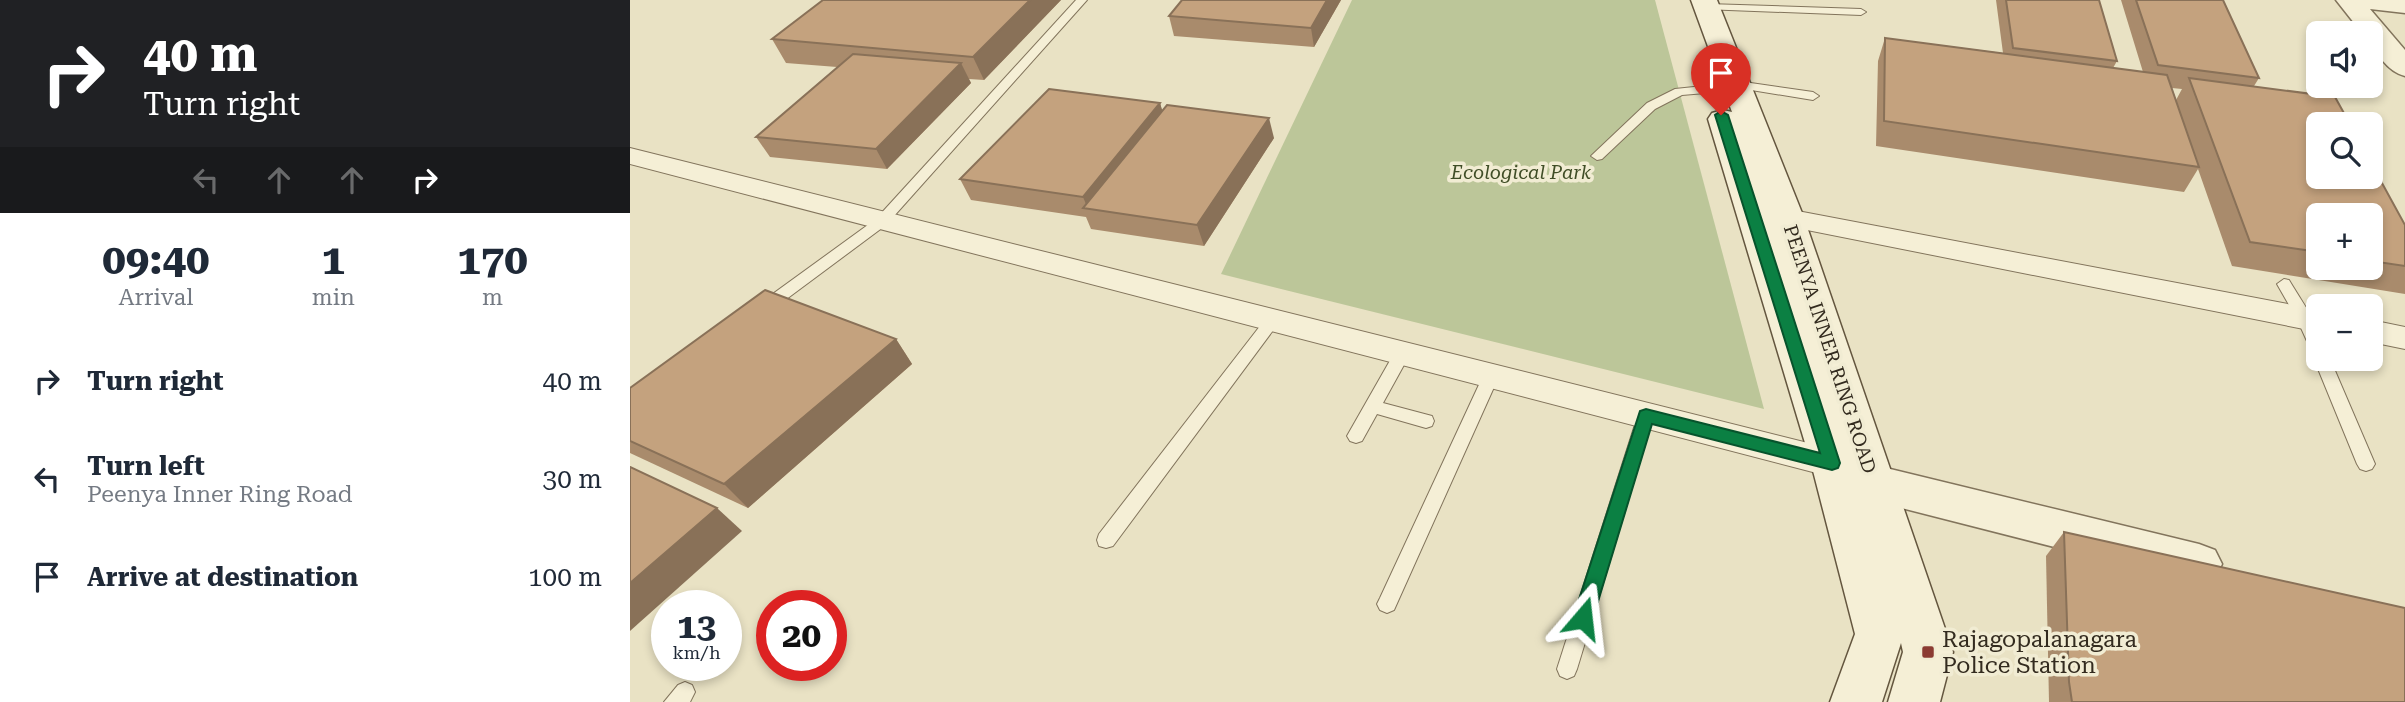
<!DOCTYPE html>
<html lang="en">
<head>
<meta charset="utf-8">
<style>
	body { margin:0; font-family:"Roboto Serif",serif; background:#f2f2f3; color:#1f2937; height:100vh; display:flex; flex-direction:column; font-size:26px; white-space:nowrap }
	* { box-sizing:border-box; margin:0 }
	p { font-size:23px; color:#747a83 }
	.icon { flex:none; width:38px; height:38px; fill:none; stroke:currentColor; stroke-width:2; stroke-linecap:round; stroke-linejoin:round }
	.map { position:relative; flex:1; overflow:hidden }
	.side { display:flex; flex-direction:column; background:#fff; width:630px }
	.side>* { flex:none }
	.hud { background:#202124; color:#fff; overflow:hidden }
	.controls { position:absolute; left:1676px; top:21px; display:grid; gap:14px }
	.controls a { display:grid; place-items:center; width:77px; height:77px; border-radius:10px; background:#fff; box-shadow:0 4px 10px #0003; font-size:35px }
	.speed { position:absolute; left:21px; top:590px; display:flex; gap:14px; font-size:35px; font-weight:700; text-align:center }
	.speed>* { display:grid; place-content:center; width:91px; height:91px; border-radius:50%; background:#fff; box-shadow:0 4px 10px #0003; line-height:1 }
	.speed small { font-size:18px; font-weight:400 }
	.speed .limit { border:10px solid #d22; background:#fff; color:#111 }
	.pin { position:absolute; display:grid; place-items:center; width:60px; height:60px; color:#fff; margin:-72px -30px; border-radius:50% 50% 50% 0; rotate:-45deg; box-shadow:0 0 7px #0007 }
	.pin .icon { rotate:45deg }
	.me { position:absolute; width:77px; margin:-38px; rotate:17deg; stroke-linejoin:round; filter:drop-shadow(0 0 5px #0008) }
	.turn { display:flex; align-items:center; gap:24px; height:147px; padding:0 28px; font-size:32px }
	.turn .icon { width:91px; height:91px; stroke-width:2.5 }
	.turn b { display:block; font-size:49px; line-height:60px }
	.lanes { display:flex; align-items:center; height:66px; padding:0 28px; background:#0003; justify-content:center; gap:35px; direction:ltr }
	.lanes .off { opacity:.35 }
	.eta { display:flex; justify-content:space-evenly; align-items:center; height:119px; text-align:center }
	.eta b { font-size:42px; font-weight:700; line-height:49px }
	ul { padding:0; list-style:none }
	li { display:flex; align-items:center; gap:21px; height:98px; padding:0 28px }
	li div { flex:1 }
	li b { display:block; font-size:26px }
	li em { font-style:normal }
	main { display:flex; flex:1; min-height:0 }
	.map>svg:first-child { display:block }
	.green { fill:#bcc699 }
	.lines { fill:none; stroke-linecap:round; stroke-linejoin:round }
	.service-casing { stroke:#82745c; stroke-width:2 }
	.minor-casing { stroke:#82745c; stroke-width:2 }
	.tertiary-casing { stroke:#82745c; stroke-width:3 }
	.secondary-casing { stroke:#64563f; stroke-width:3 }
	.service { fill:#f5efd6; fill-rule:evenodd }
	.minor { fill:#f5efd6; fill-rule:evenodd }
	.tertiary { fill:#f5efd6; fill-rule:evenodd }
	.secondary { fill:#f5efd6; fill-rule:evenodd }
	.wall { fill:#a98b6c; fill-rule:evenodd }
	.shaded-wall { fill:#897158 }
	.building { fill:#c4a27e; stroke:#897158; stroke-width:2 }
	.route { fill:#0b8043; stroke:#07532c; stroke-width:2 }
	.poi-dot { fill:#8b3b32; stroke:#f1ecd3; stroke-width:2.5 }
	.labels { text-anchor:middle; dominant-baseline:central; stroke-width:7; stroke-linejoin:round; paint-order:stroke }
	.park-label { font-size:19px; font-style:italic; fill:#404e27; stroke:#f1ecd3 }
	.street-label { font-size:19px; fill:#332b1f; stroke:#f1ecd3 }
	.near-poi-label { font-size:23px; fill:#332b1f; stroke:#f1ecd3; text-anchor:start }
</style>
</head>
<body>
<main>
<section class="side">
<div class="hud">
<div class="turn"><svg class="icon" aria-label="right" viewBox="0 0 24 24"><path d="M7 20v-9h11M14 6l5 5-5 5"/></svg><div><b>40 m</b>Turn right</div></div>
<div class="lanes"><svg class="icon off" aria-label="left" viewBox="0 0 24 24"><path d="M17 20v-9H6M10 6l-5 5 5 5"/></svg><svg class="icon off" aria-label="ahead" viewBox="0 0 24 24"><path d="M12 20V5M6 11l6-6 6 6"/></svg><svg class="icon off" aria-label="ahead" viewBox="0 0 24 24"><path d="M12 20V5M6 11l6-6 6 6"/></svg><svg class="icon" aria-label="right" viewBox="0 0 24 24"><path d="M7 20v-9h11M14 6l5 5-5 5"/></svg></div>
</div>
<div class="eta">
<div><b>09:40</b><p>Arrival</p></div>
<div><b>1</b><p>min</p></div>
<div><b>170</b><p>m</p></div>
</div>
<ul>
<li><svg class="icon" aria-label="right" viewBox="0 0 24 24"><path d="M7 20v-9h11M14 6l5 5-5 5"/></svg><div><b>Turn right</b></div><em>40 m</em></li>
<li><svg class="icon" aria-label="left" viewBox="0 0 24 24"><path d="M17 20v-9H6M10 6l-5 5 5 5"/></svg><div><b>Turn left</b><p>Peenya Inner Ring Road</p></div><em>30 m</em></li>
<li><svg class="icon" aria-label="arrive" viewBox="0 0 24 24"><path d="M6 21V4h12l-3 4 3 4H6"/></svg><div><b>Arrive at destination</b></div><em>100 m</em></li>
</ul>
</section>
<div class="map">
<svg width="1775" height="702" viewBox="0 0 1775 702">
	<rect width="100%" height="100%" fill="#e9e2c4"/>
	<!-- green -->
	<path class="green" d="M722 0H1025L1134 409 591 274Z"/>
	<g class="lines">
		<defs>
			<g id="service">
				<path d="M446 0H457L256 225 139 312H129L126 308 129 304 246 219Z"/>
				<path d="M1077 4 1231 9 1236 12 1231 15 1073 9 1072 7Z"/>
				<path d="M1107 81 1183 92 1189 96 1183 100 1103 87 1101 85Z"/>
				<path d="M1083 85 1089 89 1087 92 1052 95 1025 109 972 159 967 160 961 156 1017 103 1045 89Z"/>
				<path d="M1654 279 1659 280C1678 312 1689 321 1689 359H1700L1745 464 1742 469 1736 471 1730 469 1727 464 1684 359 1686 355 1681 350 1667 319 1647 284Z"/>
				<path d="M642 316 647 317 650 321 647 325 483 546 476 548 469 546 467 540 469 534 637 317Z"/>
				<path d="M772 348 780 354 753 403 802 416 804 421 802 426 796 428 747 414 732 441 726 443 720 441 717 436 766 350Z"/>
				<path d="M861 370 867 372 869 376 764 610 757 613 750 610 747 604 750 598 853 376 855 372Z"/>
				<path d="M1016 409 1022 410 1024 415 947 669 944 676 937 679 930 676 927 669 1008 415 1010 410Z"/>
				<path d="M55 682 62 685 65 692 60 702H34L48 685Z"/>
			</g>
			<g id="minor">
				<path d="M0 148 1202 449 1214 453 1219 463 1214 473 1202 477 0 164Z"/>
				<path d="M1157 209 1689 310V332L1147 224 1143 218 1147 212Z"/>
				<path d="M1741 320 1775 327V349L1741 342Z"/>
			</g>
			<g id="tertiary">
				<path d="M1706 0H1775V13L1740 9 1775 50V76C1758 72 1741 50 1741 33H1732Z"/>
				<path d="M1218 454 1252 467 1569 544 1585 550 1592 564 1585 578 1569 584 1244 501 1203 483 1197 471 1203 459Z"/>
			</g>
			<path id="secondary" d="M1061 0H1087L1174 218 1323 652 1310 702H1258L1273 652 1271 643 1252 702H1200L1225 634 1181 463 1078 119 1082 113 1093 110 1102 112Z"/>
		</defs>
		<!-- service casing -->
		<use href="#service" class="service-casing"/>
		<!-- minor casing -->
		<use href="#minor" class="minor-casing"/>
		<!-- tertiary casing -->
		<use href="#tertiary" class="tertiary-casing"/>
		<!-- secondary casing -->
		<use href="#secondary" class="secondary-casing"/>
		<!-- service -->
		<use href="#service" class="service"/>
		<!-- minor -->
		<use href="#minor" class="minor"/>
		<!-- tertiary -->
		<use href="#tertiary" class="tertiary"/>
		<!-- secondary -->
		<use href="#secondary" class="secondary"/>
	</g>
	<!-- wall -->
	<g class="wall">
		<path d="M193 0H431L354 80 339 79 341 83 257 169 140 157 126 137 207 67 156 63 142 39Z"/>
		<path d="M711 0 684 47 544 36 539 16Z"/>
		<path d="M1366 0H1469L1487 61 1483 68 1513 72 1491 0H1593L1629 78 1624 86 1775 225V294L1602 266 1568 169 1554 192 1246 146 1248 61 1255 38 1373 53ZM1542 88 1552 89 1546 100ZM1689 215H1741V268H1689Z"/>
		<path d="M530 103 532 111 644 138 574 246 461 229 456 217 341 200 330 179Z"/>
		<path d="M266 339 282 364 118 508 0 453V388Z"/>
		<path d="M1434 532 1775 702H1419L1416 556Z"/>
	</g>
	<!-- shaded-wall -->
	<g class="shaded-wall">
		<path d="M400 0H431L354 80 343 57Z"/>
		<path d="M697 0H711L684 47 681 28Z"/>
		<path d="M331 63 341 83 257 169 246 149Z"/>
		<path d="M530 103 536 123 458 209 453 197Z"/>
		<path d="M639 118 644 138 574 246 567 225Z"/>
		<path d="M266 339 282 364 118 508 94 484Z"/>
		<path d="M87 508 112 531 0 631V583Z"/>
	</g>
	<!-- building -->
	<g class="building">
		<path d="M193 0H400L343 57 142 39Z"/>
		<path d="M552 0H697L681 28 539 16Z"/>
		<path d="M1376 0H1469L1487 61 1383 48Z"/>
		<path d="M1506 0H1593L1629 78 1528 65Z"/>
		<path d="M1255 38 1537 75 1569 167 1254 121Z"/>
		<path d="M223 54 331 63 246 149 126 137Z"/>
		<path d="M1559 78 1705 97 1720 124H1689V177H1741V163L1775 225V266L1741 261V215H1689V252L1620 242Z"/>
		<path d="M419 89 530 103 453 197 330 179Z"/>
		<path d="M537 105 639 118 567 225 453 208Z"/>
		<path d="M135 290 266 339 94 484 0 441V388Z"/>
		<path d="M0 467 87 508 0 583Z"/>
		<path d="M1434 532 1775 608V702H1442L1439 682Z"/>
	</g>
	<!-- route -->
	<path class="route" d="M1091 111 1098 115 1210 463 1208 468 1202 470 1022 424 963 618 960 625 953 628 946 625 943 618 1010 411 1016 409 1190 453 1085 115Z"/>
	<!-- markers -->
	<rect class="poi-dot" x="1291" y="645" width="14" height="14" rx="3.5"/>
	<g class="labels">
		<!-- park labels -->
		<g class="park-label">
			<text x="891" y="172">Ecological Park</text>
		</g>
		<!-- street labels -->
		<g class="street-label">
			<text transform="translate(1200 349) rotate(72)">PEENYA INNER RING ROAD</text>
		</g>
		<!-- near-poi labels -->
		<g class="near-poi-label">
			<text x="1312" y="639">Rajagopalanagara<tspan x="1312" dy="26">Police Station</tspan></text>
		</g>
	</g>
</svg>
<div class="controls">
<a><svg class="icon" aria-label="sound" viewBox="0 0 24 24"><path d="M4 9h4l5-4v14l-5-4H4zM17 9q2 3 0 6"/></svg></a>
<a><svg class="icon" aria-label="search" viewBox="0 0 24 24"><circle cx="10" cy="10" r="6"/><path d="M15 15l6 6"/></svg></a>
<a>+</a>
<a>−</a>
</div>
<div class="speed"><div>13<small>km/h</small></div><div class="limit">20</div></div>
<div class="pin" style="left:1091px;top:115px;background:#d93025"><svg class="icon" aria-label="arrive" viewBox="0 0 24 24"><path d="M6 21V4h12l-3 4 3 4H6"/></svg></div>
<svg class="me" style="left:953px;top:618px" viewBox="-20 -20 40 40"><path d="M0-17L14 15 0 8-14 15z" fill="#0b8043" stroke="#fff" stroke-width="4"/></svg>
</div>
</main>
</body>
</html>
